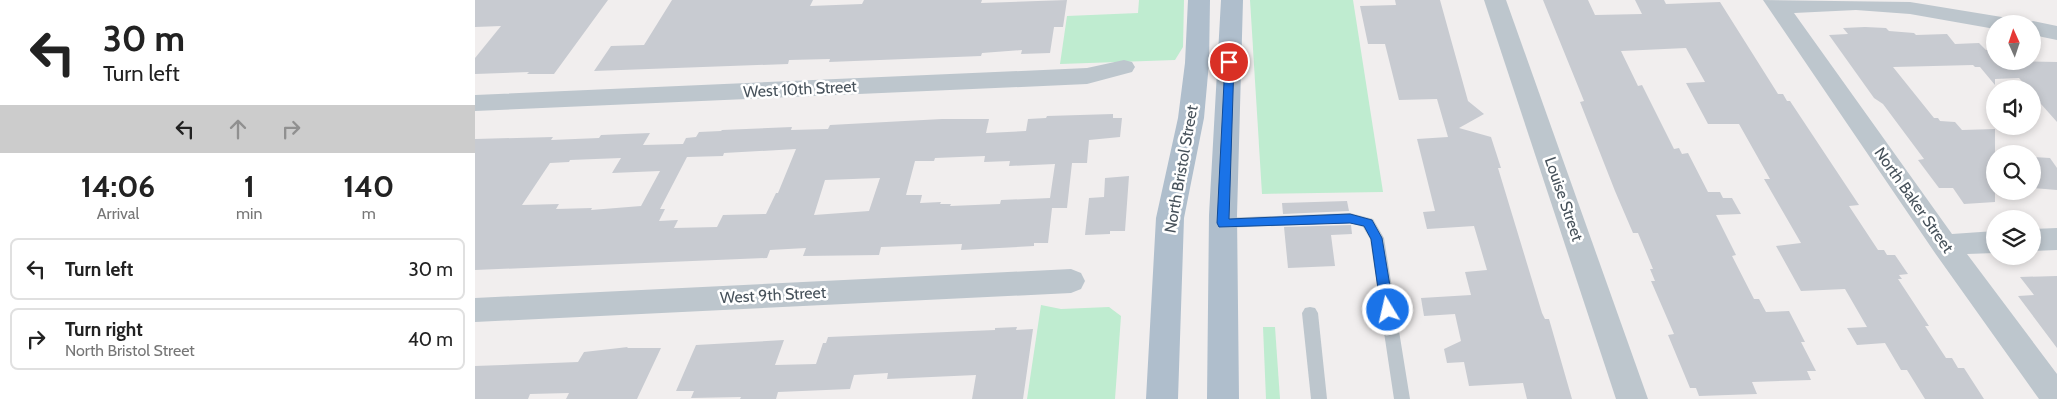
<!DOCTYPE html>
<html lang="en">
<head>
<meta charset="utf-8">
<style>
	body { margin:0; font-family:Cabin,sans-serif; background:#f2f2f2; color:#222; height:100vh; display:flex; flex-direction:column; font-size:19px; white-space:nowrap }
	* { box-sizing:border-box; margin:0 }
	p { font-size:16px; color:#767676 }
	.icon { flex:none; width:28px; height:28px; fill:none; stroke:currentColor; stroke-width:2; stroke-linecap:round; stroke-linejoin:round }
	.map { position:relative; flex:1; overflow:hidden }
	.panel { display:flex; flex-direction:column; background:#fff; width:475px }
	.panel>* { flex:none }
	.top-card { background:#fff; color:#222; overflow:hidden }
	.needle { width:32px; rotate:357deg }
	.tools { position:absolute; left:1511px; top:15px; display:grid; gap:10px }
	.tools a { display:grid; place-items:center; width:55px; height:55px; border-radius:50%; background:#fff; box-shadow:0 2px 8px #0003; font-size:25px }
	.pin { position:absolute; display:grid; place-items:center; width:42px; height:42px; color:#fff; margin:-21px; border:2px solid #fff; border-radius:50%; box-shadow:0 1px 5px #0007 }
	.me { position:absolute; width:55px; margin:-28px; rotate:351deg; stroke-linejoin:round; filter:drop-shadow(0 0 4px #0008) }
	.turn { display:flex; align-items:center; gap:18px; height:105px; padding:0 20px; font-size:22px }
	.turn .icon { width:65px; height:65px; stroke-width:2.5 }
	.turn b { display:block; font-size:35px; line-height:42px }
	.lanes { display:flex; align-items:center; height:48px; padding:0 20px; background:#0003; justify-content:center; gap:25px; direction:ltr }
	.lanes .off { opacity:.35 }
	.eta { display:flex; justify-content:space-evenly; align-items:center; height:85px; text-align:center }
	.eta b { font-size:30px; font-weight:800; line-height:35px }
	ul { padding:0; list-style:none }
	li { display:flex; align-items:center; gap:15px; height:62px; margin:0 10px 8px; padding:0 10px; border:2px solid #e0e0e0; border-radius:8px }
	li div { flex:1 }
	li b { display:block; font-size:19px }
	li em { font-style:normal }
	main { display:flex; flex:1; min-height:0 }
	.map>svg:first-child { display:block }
	.green { fill:#bfecd0 }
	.building { fill:#c8cbd1; fill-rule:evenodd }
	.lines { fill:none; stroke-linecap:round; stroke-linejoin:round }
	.service { fill:#bdc6cd; fill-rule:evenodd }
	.minor { fill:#bdc6cd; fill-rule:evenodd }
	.primary { fill:#afbecc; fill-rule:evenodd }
	.route { fill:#1a73e8; stroke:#114b97 }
	.labels { text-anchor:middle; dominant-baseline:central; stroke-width:5; stroke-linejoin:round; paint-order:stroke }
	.street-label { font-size:16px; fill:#47525b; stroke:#fff }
</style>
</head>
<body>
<main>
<section class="panel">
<div class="top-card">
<div class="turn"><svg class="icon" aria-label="left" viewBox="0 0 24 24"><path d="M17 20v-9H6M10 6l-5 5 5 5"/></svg><div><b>30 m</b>Turn left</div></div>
<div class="lanes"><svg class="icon" aria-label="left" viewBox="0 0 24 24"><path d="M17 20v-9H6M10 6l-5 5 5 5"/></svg><svg class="icon off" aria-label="ahead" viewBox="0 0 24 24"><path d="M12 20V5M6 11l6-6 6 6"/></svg><svg class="icon off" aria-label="right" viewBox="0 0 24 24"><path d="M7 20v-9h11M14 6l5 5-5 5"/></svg></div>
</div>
<div class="eta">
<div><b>14:06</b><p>Arrival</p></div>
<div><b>1</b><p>min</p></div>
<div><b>140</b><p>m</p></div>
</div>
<ul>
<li><svg class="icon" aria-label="left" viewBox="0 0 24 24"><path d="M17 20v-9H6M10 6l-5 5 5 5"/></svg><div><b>Turn left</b></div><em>30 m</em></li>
<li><svg class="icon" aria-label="right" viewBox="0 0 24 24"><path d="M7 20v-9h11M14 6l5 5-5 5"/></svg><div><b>Turn right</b><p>North Bristol Street</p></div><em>40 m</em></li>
</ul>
</section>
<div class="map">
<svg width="1582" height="399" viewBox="0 0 1582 399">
	<rect width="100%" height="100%" fill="#f1eeee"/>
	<!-- green -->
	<g class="green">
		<path d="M664 0H709L708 47 700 60 585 64 592 16 663 13Z"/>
		<path d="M775 0H878L908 192 787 194Z"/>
		<path d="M566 305 586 309 634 307 646 316 640 399H552Z"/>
		<path d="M788 327H800L805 399H791Z"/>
	</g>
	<!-- building -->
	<g class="building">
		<path d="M0 0H133L79 74H52L54 72 0 74V58L26 26 0 27Z"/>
		<path d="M197 0H338L335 6 387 4 389 0H507L506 3 592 0 588 27H579L575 53 546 54 547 50 507 53 506 56 354 62 355 59 314 60 313 64 119 71 136 46 169 45Z"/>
		<path d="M920 0H965L993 101 1009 114 984 128 1016 137 1026 168H1023L1067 313 1070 319H1074L1097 399H1052L1048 383 994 386 989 362 972 363 969 349 986 341 980 314 949 316 946 298 996 295 990 272 1012 270 999 226 952 229 948 212 960 211 942 139 973 137 962 99 924 100 910 44H893L885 6 921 5Z"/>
		<path d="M1068 0H1113L1120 15 1167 14 1160 0H1189L1191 4 1245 2 1303 94H1308L1312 101H1315L1384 205 1374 206 1403 250H1409L1412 255H1420L1433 274 1424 275 1427 279H1423L1454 326H1450L1471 358H1477L1483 368H1489L1509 399H1450L1432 370H1426L1410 343 1382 345 1372 328 1392 327 1370 289 1326 291 1301 246 1326 243 1289 179H1295L1264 124H1233L1211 83 1230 82 1211 48 1146 51 1163 86 1167 85 1199 149 1204 148 1207 154 1213 153 1233 192H1245L1248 198H1257L1266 214 1241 215 1261 255 1257 256 1279 299H1284L1291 312 1314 311 1330 342H1326L1341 371H1332L1336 380 1277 382 1282 394 1224 396 1221 388H1215L1193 335 1199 334 1176 281H1180L1175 269H1178L1163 233H1158L1140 191 1105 102 1109 101Z"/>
		<path d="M1390 27 1411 28 1414 31 1439 33 1441 35 1472 34 1480 44 1504 43 1511 50H1520V61L1582 62V122L1558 95V89H1554L1544 78 1520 79V85L1505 67H1500L1498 65 1418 67 1459 118H1463L1465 121 1480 122 1487 130 1520 129V202L1489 204 1478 188H1464L1443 160 1449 159 1408 104 1399 98 1354 35 1373 34 1368 28Z"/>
		<path d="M638 114V118H647L645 137 614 140 612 163H597L592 208H577L573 243H559V246L486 250 487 244 406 247 404 255 328 256 331 248 295 250 292 258 0 270V139L78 137 76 140 124 138 126 135 175 133 168 145 208 144 211 138 221 137 224 132 246 131 247 130 317 127 316 130 353 129 355 125 467 119H514L511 133 551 131 553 119 571 118 572 116ZM321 149 303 193H301L291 214 248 215 242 227 199 228 203 220 184 221 190 209H185L212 157 248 156 249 153ZM510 156 509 162 535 161 534 166 580 164 575 198 526 200 525 204 475 206 476 204H465L466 202 445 203 447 195H431L440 161H459L460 158ZM146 158 137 173 185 171 166 206 116 210 117 208 81 209 84 204 47 205 75 163 94 162 95 160ZM405 178 394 211 339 215 350 180Z"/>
		<path d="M1558 157 1575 158 1582 168V190L1558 188Z"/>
		<path d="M654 176 650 231H635V234L610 235 614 198 629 197 630 178Z"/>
		<path d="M872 201 874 211 808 214 807 203Z"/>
		<path d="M876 225 877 234 856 235 860 266 813 268 809 227Z"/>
		<path d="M1582 276V348L1543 296 1559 295 1545 277Z"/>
		<path d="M542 327 541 330 558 329 548 399H497L501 375 412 379 413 373 379 375 375 389 303 392 301 399H265L266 397 216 398 219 391H201L221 345 309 340 300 365 341 364 348 343H351L353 337 520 330V328Z"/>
		<path d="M153 347 152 348H186L162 399H91L94 393 55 394 53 399H0V366L103 362 109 352Z"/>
	</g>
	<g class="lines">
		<!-- service -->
		<g class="service">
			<path d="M875 213 898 219 909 238 935 399H919L895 239 888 227 875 223 748 228 743 227 741 223 743 219 748 218Z"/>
			<path d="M835 307 840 308 843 313 852 399H836L827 313 830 308Z"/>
		</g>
		<!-- minor -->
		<g class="minor">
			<path d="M1009 0H1031L1173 399H1141Z"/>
			<path d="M1288 0 1435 2 1539 19 1542 24H1520V29L1435 14 1381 10 1319 13 1477 234 1520 231V253L1492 254 1582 374V399H1564L1460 253Z"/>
			<path d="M1558 21 1582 26V40L1558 35V24H1550Z"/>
			<path d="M649 60 657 62 660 67 657 72 612 84 0 111V95L612 68Z"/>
			<path d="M1582 228V250L1558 251V229Z"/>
			<path d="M596 269 606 273 610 281 606 289 596 293 0 322V298Z"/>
		</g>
		<!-- primary -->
		<g class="primary">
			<path d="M713 0H735L734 63 729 118 709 218 703 399H671L681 218 703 118 710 63Z"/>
			<path d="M746 0H768L762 215 764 399H732L734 215Z"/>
		</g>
	</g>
	<!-- route -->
	<path class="route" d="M754 59 759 62 754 219 875 214 897 220 907 238 919 310 917 313 913 315 908 313 906 310 896 239 889 226 875 223 744 227 742 223 750 62Z"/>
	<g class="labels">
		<!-- street labels -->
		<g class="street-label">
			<text transform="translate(325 89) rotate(-3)">West 10th Street</text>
			<text transform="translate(706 169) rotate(-80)">North Bristol Street</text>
			<text transform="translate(1089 199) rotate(71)">Louise Street</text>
			<text transform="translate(1439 200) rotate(55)">North Baker Street</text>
			<text transform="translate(298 295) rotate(-3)">West 9th Street</text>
		</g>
	</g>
</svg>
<div class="tools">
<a><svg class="needle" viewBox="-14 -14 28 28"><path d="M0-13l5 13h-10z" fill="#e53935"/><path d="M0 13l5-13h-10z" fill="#767676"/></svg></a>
<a><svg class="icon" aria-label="sound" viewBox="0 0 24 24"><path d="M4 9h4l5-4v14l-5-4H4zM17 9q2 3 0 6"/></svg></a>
<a><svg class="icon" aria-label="search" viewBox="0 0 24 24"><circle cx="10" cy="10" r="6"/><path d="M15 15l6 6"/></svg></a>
<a><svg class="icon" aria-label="layers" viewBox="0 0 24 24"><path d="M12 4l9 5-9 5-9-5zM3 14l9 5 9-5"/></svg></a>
</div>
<div class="pin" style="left:754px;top:62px;background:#d93025"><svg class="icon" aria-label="arrive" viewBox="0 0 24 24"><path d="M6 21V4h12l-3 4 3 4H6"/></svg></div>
<svg class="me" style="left:913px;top:310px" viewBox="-20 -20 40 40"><circle r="17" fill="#1a73e8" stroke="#fff" stroke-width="3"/><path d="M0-11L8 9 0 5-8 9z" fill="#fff"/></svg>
</div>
</main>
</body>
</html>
